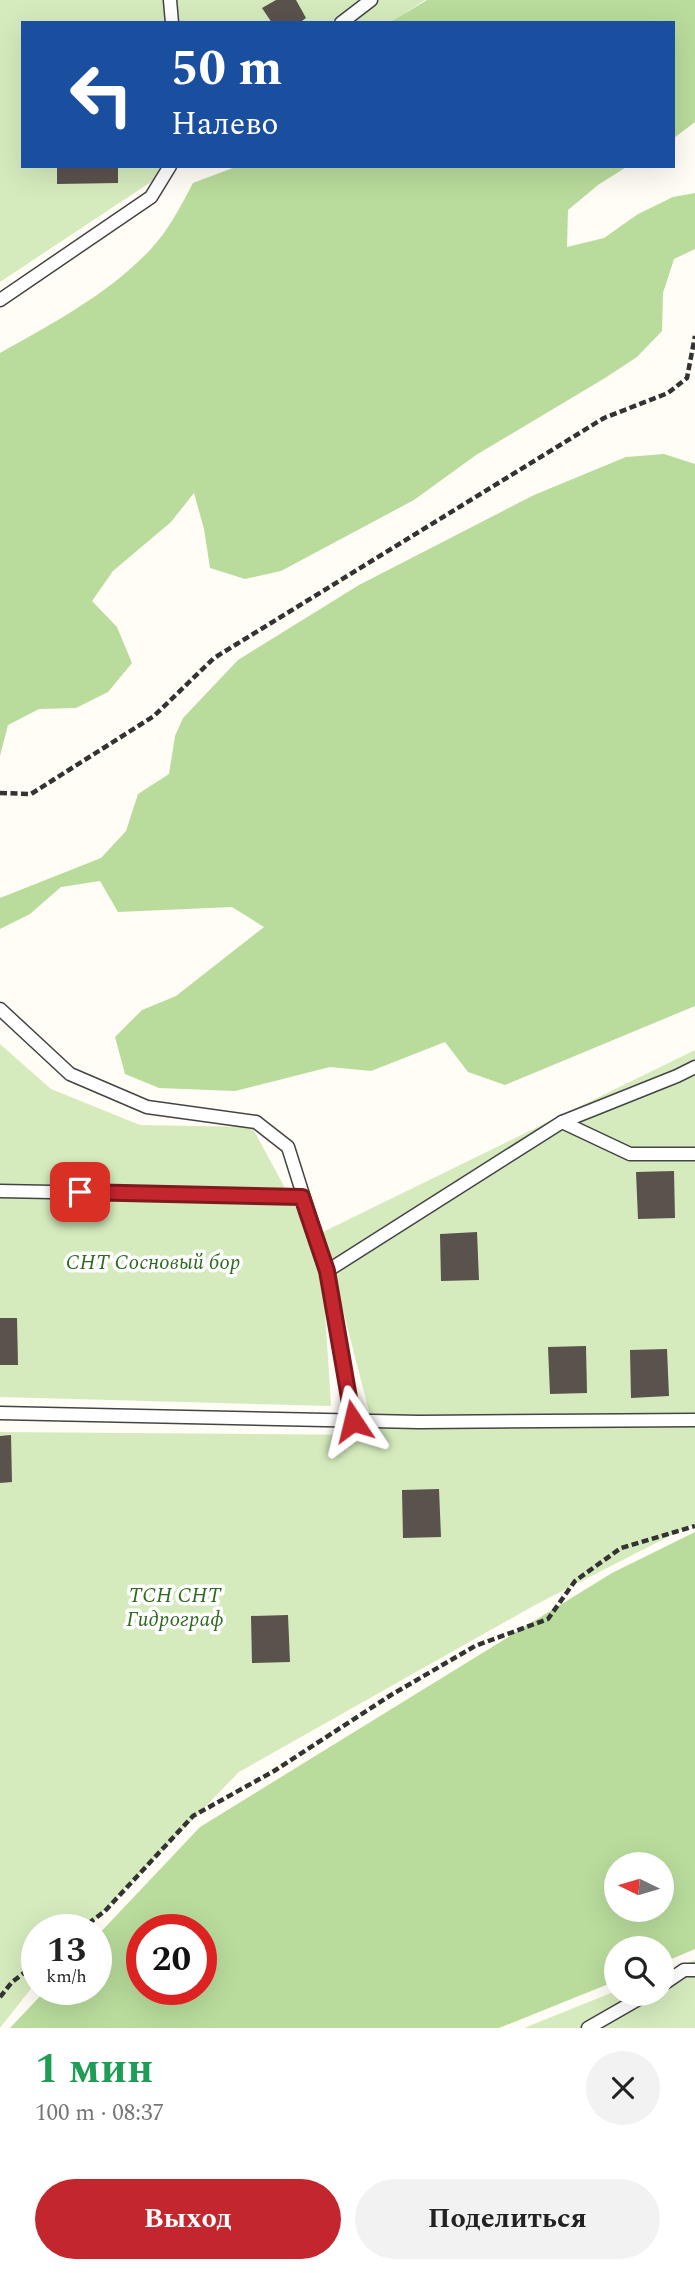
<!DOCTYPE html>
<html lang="ru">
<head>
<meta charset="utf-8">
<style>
	body { margin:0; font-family:Spectral,serif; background:#f2f2f2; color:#222; height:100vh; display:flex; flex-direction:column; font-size:26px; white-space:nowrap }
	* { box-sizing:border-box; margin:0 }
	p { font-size:23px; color:#767676 }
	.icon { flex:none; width:38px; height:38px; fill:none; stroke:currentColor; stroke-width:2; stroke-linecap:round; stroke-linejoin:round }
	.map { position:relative; height:2028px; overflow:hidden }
	.details { display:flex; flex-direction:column; background:#fff; flex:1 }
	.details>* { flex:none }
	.hud { position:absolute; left:21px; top:21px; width:654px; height:147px; border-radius:0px; box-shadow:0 7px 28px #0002; background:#1a4fa0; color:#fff; overflow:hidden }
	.needle { width:46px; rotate:275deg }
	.buttons { position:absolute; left:604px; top:1852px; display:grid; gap:14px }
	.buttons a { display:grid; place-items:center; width:70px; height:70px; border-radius:50%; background:#fff; box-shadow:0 7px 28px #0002; font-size:35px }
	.speed { position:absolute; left:21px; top:1914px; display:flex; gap:14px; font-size:35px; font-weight:700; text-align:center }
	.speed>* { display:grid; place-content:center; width:91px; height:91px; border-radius:50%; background:#fff; box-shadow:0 7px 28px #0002; line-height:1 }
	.speed small { font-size:18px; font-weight:400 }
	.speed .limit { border:10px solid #d22; background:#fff; color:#111 }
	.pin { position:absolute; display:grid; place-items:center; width:60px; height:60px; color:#fff; margin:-30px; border-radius:14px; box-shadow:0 4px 10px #0006 }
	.me { position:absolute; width:77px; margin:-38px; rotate:350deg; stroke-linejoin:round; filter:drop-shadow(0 0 5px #0008) }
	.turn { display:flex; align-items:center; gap:24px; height:147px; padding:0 35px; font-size:32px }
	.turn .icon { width:91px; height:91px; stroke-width:2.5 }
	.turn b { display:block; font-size:49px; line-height:60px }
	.round { display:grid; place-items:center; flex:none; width:74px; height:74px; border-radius:37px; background:#f2f2f2 }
	.overview { display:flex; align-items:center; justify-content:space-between; height:119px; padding:0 35px }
	h1 { font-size:42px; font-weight:700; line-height:52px; color:#1e9e55 }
	.action { display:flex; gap:14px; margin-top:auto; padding:14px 35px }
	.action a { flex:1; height:80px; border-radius:42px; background:#c4262e; color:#fff; font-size:28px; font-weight:700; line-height:80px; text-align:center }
	.action a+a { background:#f2f2f2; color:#222 }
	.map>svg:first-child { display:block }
	.green { fill:#d5ebbd }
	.forest { fill:#b9dc9c; fill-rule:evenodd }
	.building { fill:#5a524d }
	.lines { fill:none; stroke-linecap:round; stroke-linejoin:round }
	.lane-casing { stroke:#444; stroke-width:15 }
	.path { stroke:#333; stroke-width:4.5; stroke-dasharray:7 3.5; stroke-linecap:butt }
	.lane { stroke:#fff; stroke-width:12 }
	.route-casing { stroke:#7f191e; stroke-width:18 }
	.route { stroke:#c4262e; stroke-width:12 }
	.labels { text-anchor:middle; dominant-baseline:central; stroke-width:7; stroke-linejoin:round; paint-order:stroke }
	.park-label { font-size:21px; font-style:italic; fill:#2f6b1f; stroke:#fff }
</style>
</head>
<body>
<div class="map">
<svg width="695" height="2028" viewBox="0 0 695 2028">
	<rect width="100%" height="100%" fill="#fffdf5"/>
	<!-- green -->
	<g class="green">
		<path d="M0 0H425L390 23H23V166H175L0 282Z"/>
		<path d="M0 1044 51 1089 140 1125 252 1127 298 1212 323 1280 331 1406 0 1397Z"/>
		<path d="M695 1050V1523L535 1605 239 1772 85 1930H37V1981L0 2028V1432L375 1435 323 1232Z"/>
		<path d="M695 1960V2028H524L616 1991V1993H662V1973Z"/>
	</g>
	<!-- forest -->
	<g class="forest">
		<path d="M427 0H695V122L674 138V23H389Z"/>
		<path d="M238 166H628L598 185 568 210 567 247 604 238 638 214 673 197 695 193V249L674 259 663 293 662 331 637 357 605 378 476 455 414 500 281 571 245 579 210 568 204 529 194 493 171 522 113 571 92 601 117 627 132 663 108 692 76 708 39 709 8 725 0 756V353C53 323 107 295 150 250 168 231 181 206 193 183Z"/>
		<path d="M664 454 695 464V1006L505 1085 468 1072 445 1042 371 1071 330 1067 235 1091 159 1088 125 1074 115 1037 142 1010 176 996 264 927 232 907 118 912 100 881 61 887 30 914 0 929V898L101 858 126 831 138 794 169 774 175 736 183 718 238 660 359 585 534 495 626 457Z"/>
		<path d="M695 1532V1949L662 1963V1948H616V1981L499 2028H10L46 1990H96V1937L200 1827 612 1573ZM616 1864H662V1909H616ZM142 1930H201V1990H142Z"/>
	</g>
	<!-- building -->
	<g class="building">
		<path d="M276 0H296L306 18 299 23H272L262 8Z"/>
		<path d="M57 166H118V183L57 184Z"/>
		<path d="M674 1171 675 1218 638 1219 636 1172Z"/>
		<path d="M477 1232 479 1280 441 1281 440 1234Z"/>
		<path d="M0 1318H17L18 1365H0Z"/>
		<path d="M586 1346 587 1393 550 1394 548 1347Z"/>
		<path d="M667 1349 669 1396 631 1398 630 1350Z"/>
		<path d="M11 1435 12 1482 0 1483V1436Z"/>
		<path d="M439 1489 441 1537 403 1538 402 1490Z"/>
		<path d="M288 1615 290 1662 252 1663 251 1616Z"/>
	</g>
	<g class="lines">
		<defs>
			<g id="lane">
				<path d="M170 0 172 23"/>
				<path d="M341 23 371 0"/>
				<path d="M0 300 151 197 170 166"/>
				<path d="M0 1009 70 1074 147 1107 256 1122 288 1147 327 1271 353 1421"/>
				<path d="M562 1122 677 1076 695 1067"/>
				<path d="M0 1191 302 1197"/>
				<path d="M327 1271 562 1122 630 1154H695"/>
				<path d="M0 1413 419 1422 695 1420"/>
				<path d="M662 1985 684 1970H695"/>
				<path d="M588 2028 649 1993"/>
			</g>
		</defs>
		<!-- lane casing -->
		<use href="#lane" class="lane-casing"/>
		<!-- path -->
		<g class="path">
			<path d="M0 793 31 794 154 716 214 658 604 418 668 393 687 378 695 336"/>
			<path d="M80 1930 105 1911 193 1816 274 1771 391 1695 475 1646 548 1619 575 1581 621 1548 695 1526"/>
			<path d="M0 1997 12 1982 37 1963"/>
		</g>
		<!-- lane -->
		<use href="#lane" class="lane"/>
	</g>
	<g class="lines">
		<defs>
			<path id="route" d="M80 1192 302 1197 327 1271 353 1421"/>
		</defs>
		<!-- route casing -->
		<use href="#route" class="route-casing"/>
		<!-- route -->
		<use href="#route" class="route"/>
	</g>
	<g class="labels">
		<!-- park labels -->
		<g class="park-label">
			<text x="153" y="1263">СНТ Сосновый бор</text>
			<text x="175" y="1596">ТСН СНТ<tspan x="175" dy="24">Гидрограф</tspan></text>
		</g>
	</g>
</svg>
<div class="buttons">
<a><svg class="needle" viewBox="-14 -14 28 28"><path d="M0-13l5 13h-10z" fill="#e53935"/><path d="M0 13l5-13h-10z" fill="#767676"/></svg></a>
<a><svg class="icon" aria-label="search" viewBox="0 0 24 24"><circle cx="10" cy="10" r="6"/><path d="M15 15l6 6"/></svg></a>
</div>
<div class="speed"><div>13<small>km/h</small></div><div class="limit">20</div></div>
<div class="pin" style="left:80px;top:1192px;background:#d93025"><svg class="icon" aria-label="arrive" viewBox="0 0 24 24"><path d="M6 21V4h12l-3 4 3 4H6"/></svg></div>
<svg class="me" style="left:353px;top:1421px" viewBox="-20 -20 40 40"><path d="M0-17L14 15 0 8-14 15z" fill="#c4262e" stroke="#fff" stroke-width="4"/></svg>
<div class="hud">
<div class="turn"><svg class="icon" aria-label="left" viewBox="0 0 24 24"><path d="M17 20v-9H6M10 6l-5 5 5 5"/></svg><div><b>50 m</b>Налево</div></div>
</div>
</div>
<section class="details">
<div class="overview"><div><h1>1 мин</h1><p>100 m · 08:37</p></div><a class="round"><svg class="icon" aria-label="close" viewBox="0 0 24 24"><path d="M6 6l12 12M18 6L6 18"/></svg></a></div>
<div class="action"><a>Выход</a><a>Поделиться</a></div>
</section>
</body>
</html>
